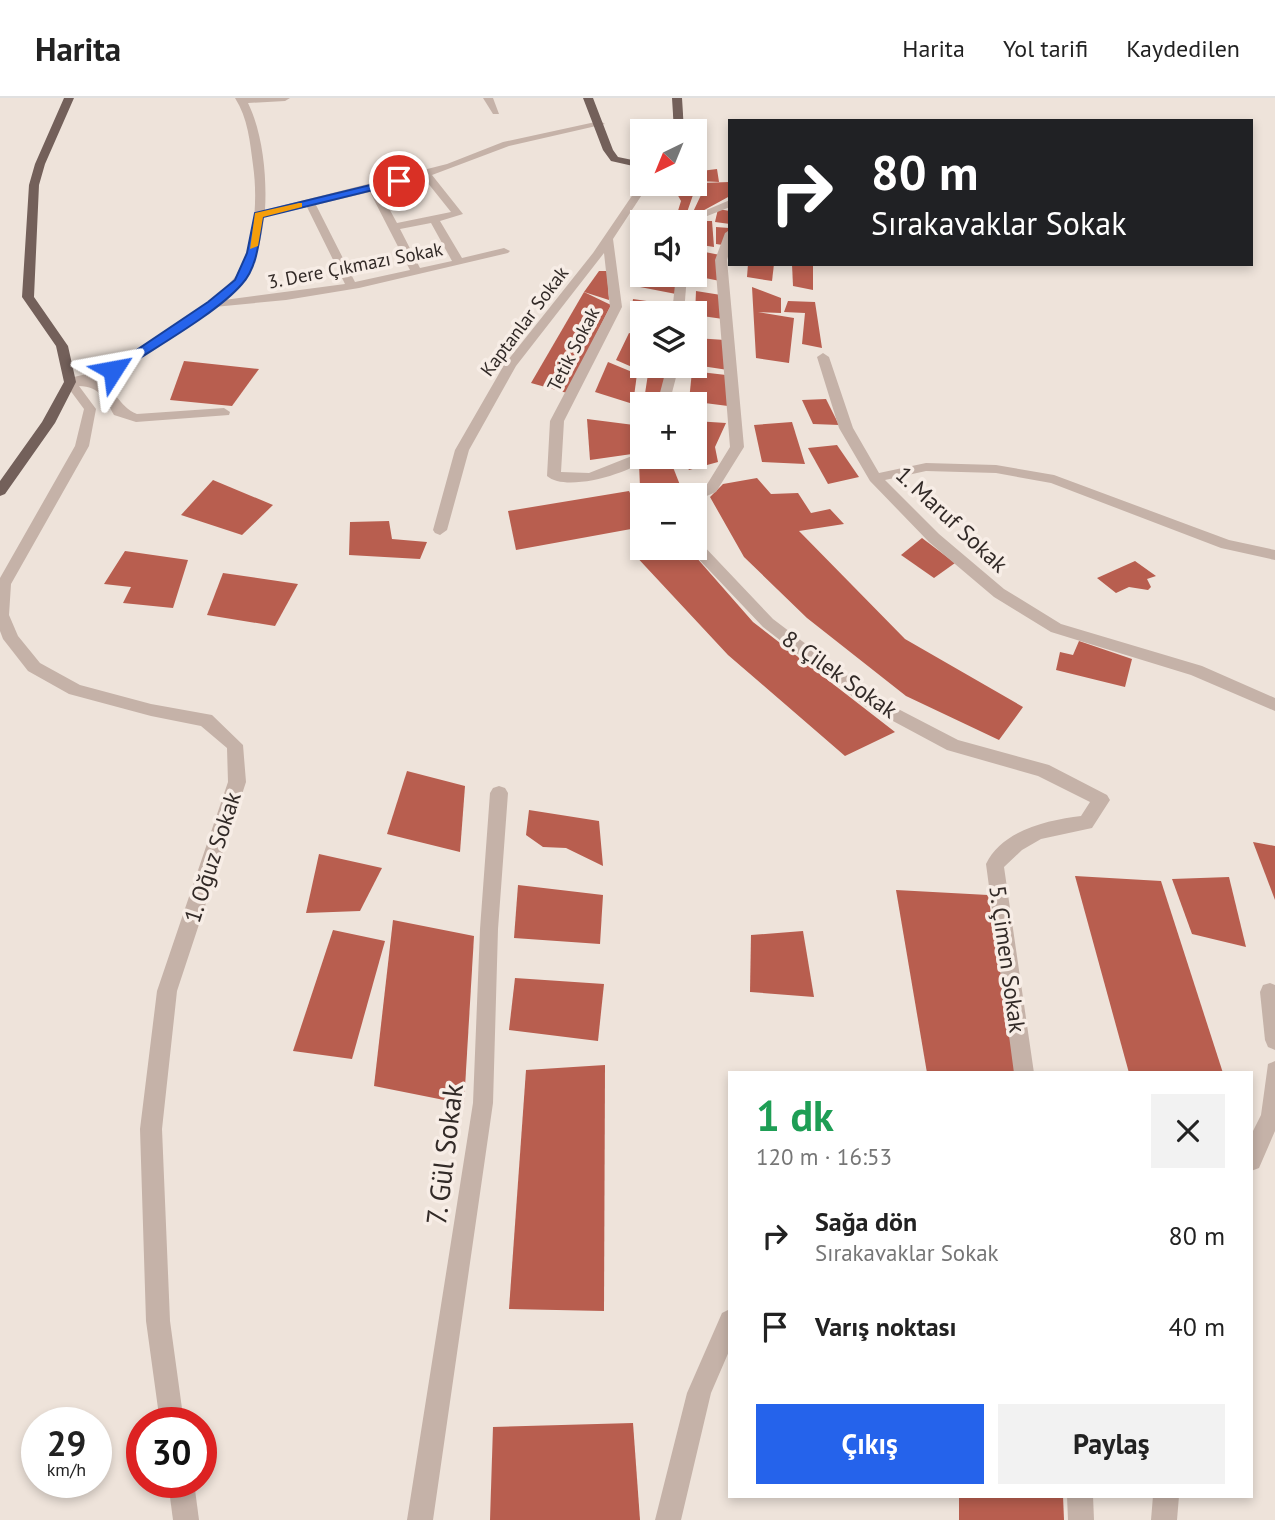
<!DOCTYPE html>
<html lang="tr">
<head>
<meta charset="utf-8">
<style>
	body { margin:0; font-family:"PT Sans",sans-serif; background:#f2f2f2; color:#222; height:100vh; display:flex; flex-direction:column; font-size:26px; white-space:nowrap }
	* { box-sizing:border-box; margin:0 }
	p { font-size:23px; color:#767676 }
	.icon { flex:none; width:38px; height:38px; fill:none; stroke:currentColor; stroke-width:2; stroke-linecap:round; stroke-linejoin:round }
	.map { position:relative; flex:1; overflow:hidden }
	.details { position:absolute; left:728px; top:973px; width:525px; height:427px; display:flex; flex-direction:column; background:#fff; border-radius:0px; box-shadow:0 4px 10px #0003 }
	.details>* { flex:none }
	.hud { position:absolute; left:728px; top:21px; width:525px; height:147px; border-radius:0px; box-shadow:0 4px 10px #0003; background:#202124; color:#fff; overflow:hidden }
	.needle { width:46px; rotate:223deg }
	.fabs { position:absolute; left:630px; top:21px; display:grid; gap:14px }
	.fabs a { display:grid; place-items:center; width:77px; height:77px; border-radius:0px; background:#fff; box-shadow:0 4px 10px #0003; font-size:35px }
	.speed { position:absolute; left:21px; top:1309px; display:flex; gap:14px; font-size:35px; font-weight:700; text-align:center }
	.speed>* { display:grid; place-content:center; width:91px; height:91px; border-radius:50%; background:#fff; box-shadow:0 4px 10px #0003; line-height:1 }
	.speed small { font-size:18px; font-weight:400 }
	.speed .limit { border:10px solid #d22; background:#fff; color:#111 }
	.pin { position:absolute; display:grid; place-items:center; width:60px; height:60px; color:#fff; margin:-30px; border:4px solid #fff; border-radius:50%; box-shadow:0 2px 7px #0007 }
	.me { position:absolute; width:77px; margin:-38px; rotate:56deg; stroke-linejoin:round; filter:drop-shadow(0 0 5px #0008) }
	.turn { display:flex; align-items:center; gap:24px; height:147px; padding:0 28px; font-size:32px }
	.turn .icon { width:91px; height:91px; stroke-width:2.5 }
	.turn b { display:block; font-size:49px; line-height:60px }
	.round { display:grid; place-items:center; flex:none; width:74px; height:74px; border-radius:0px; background:#f2f2f2 }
	.head { display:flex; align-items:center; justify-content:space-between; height:119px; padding:0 28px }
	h1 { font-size:42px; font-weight:700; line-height:52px; color:#1e9e55 }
	.cta { display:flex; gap:14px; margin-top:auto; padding:14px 28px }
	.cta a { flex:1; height:80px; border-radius:0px; background:#2563eb; color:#fff; font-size:28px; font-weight:700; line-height:80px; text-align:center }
	.cta a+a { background:#f2f2f2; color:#222 }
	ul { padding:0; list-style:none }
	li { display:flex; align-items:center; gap:21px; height:91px; padding:0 28px }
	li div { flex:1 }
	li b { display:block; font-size:26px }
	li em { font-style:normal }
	header { display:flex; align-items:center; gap:42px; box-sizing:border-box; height:98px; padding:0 35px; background:#fff; border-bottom:2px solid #e0e0e0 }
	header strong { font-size:33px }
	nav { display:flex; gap:38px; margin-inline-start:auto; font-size:24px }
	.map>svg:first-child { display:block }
	.building { fill:#b85e4f }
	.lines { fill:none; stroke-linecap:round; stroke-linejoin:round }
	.minor { fill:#c5b2a8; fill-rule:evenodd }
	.major { fill:#73605a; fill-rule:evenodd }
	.route { fill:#2563eb; stroke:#184099; stroke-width:2 }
	.slow { fill:#f59e0b }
	.labels { text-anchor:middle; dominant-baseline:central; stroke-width:7; stroke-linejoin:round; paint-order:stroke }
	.far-street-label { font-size:19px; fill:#322a27; stroke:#f7ede6 }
	.street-label { font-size:23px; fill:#322a27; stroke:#f7ede6 }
	.near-street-label { font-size:28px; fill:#322a27; stroke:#f7ede6 }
</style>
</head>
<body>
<header>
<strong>Harita</strong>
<nav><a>Harita</a><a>Yol tarifi</a><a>Kaydedilen</a></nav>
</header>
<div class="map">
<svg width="1275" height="1422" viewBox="0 0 1275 1422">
	<rect width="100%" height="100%" fill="#eee3da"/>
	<!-- building -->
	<g class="building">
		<path d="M717 71 719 84 699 83 701 73Z"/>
		<path d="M729 84 730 98 697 116 693 114 701 97 702 85Z"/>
		<path d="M684 86 693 97 685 120 677 116 681 103 676 94Z"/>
		<path d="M718 111 730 113V126L715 124Z"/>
		<path d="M695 123H712L714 149 695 146Z"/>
		<path d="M716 129 729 130 723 147 716 146Z"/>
		<path d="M700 153 720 157V183L695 178Z"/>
		<path d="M748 166H774L772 183 747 179Z"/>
		<path d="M792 166 813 167V192L793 188Z"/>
		<path d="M599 173H607L609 202 584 194Z"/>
		<path d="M644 177H678L676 196 640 189Z"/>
		<path d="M752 189 781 200V215L758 214 794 220 789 265 756 260Z"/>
		<path d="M696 193 721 197 723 221 695 217Z"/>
		<path d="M584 194 611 207 567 295 531 285Z"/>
		<path d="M633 201 674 207 673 215H642V227L630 224Z"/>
		<path d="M788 203 815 204 822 250 802 246 805 215 784 214Z"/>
		<path d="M629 235 642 238V268H668L661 306 644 302 648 276 616 262Z"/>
		<path d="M695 240 725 242 728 272 695 267Z"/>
		<path d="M184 263 259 271 232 308 170 302Z"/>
		<path d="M608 264 637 276 633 306 595 294Z"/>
		<path d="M692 273 726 277 728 308 689 303Z"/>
		<path d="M826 301 839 327 813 326 802 302Z"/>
		<path d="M587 321 634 327 639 355 590 362Z"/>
		<path d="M695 323 726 325 715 349 718 364 689 372 681 359H695Z"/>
		<path d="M792 324 805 366 762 364 754 327Z"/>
		<path d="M837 347 859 379 828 386 808 350Z"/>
		<path d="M669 359 680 387 640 389 639 365Z"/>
		<path d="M757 380 771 396 798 395 811 415 830 411 844 426 799 433 905 541 1023 609 999 642 906 598 807 520 744 459 710 399 723 386Z"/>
		<path d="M213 382 273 407 242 437 181 417Z"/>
		<path d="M629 393 642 420V429L516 452 508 413Z"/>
		<path d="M389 423 392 441 427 444 420 461 349 457 350 424Z"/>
		<path d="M922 440 955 465 934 480 901 457Z"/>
		<path d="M644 450H688L753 524 895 634 845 658 728 557 632 454Z"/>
		<path d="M125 453 188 462 173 510 123 505 131 489 104 486Z"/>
		<path d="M1135 463 1156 478 1147 481 1151 489 1148 492 1129 489 1116 495 1097 480Z"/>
		<path d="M223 475 298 486 275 528 207 517Z"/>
		<path d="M1079 543 1132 561 1125 589 1056 572 1060 554 1073 557Z"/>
		<path d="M407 673 465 688 460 754 387 736Z"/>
		<path d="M529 712 599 723 603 768 566 750 543 749 526 737Z"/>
		<path d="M1253 744 1275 748V802Z"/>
		<path d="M319 756 382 770 360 813 306 815Z"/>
		<path d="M1075 778 1161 783 1223 975H1129Z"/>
		<path d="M1229 779 1246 849 1192 836 1172 781Z"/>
		<path d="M518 787 603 797 600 846 514 840Z"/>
		<path d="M896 792 988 797 1017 975H927Z"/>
		<path d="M393 822 474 838 464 1006 374 988Z"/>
		<path d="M333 832 385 843 352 961 293 953Z"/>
		<path d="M803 833 814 899 750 894 751 837Z"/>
		<path d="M515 880 604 886 598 943 509 932Z"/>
		<path d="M605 967 604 1213 509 1211 526 972Z"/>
		<path d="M633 1325 640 1422H490L493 1329Z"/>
		<path d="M959 1398H1063L1064 1422H959Z"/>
	</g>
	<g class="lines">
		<!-- minor -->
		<g class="minor">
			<path d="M235 0H290L285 3 248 5C263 36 267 79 265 112L447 66 503 44 600 23 605 26 509 48 432 77 463 116 440 123 462 160 504 150 510 153 508 155 359 190 286 202 214 209 126 270 94 282C116 288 118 309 137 316L224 310 230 314 229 317 136 324 114 317C105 300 100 289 79 288L96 311 89 348 11 486 9 517 18 538 40 565 80 587 151 606 212 617 243 647 246 684 177 893 162 1031 170 1223 184 1325H160L146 1223 140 1031 157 893 228 684 227 650 201 628 151 618 69 596 28 573 3 541 0 533V480L75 348 84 311 64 284 66 281C79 277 94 276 107 270 131 260 226 196 237 176 255 145 258 102 253 67 250 44 248 20 235 0ZM423 79 451 114 397 125 379 92ZM370 94 410 172 355 184 316 107ZM307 109 345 186 224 202C252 178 260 155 264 119ZM431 125 452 163 420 170 400 131Z"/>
			<path d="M483 0H493L499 16H493Z"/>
			<path d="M642 83V86H649L613 141 622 209 564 323 561 374 589 375 637 356 642 355V359H649C632 375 566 395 547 378L550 323 610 209 604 155 516 268 469 352 447 432 440 437 435 435 433 432 455 352 504 267 593 155Z"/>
			<path d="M730 102V109L692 124H678Z"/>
			<path d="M730 132V152L727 162 744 349 716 394 695 403V397H689L706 388 730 349 715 162 725 135Z"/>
			<path d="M676 177H687L684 215H672Z"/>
			<path d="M823 255 829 259 853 330 879 375 926 365 996 367 1054 377 1229 442 1275 452V462L1221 450 1051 385 996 375 926 373 885 382 939 436 1004 491 1061 526 1202 568 1275 600V613L1191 577 1051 534 994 499 929 444 870 383 839 330 817 259Z"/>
			<path d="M667 268H679L669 306H657Z"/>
			<path d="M695 443 700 444 773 521 877 600 958 642 1049 667 1107 697 1110 702 1092 730 1041 741 1022 752 1004 769 1034 975H1014L986 766C1002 732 1048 722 1081 718L1090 704 1038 678 947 652 865 608 763 529 690 452 695 450Z"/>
			<path d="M499 688 505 690 508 695 498 831 493 1005 433 1422H407L473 1005 480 831 490 695 493 690Z"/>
			<path d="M1270 885 1275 887V952L1268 949 1265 942 1260 894 1263 887Z"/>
			<path d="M1275 963V1033L1259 1070 1251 1073V1037L1261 1017 1268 966Z"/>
			<path d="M730 1211V1251L711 1295 681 1422H655L687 1295 722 1215Z"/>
			<path d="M168 1384H194L199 1422H173Z"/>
			<path d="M1067 1398H1093L1094 1422H1068Z"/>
			<path d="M1153 1398H1179L1177 1422H1151Z"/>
		</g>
		<!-- major -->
		<g class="major">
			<path d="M64 0H74L45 66 39 87 34 199 68 248 76 284 55 325 5 396 0 398V383L42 324 64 284 56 248 22 199 29 87 35 66Z"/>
			<path d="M583 0H593L613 52 618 59 642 64V70L611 63 603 52Z"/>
			<path d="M672 0H682L684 33H674Z"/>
		</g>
	</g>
	<!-- route -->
	<path class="route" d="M399 80 403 83 402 85 263 119C259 140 258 169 242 186 216 216 152 251 117 275L107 272 208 204 235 182 247 155 255 115Z"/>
	<!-- slow -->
	<path class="slow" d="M299 105H302V109L263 119 258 148 250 151 255 115Z"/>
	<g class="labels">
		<!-- far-street labels -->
		<g class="far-street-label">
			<text transform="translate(355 167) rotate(-11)">3. Dere Çıkmazı Sokak</text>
			<text transform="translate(524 223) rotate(-53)">Kaptanlar Sokak</text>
			<text transform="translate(573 251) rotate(-63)">Tetik Sokak</text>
		</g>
		<!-- street labels -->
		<g class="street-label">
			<text transform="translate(952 421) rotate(43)">1. Maruf Sokak</text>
			<text transform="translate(840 576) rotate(35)">8. Çilek Sokak</text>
			<text transform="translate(212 759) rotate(-72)">1. Oğuz Sokak</text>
			<text transform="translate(1008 861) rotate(82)">5. Çimen Sokak</text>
		</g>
		<!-- near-street labels -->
		<g class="near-street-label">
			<text transform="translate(444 1056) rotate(-83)">7. Gül Sokak</text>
		</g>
	</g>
</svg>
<div class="fabs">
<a><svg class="needle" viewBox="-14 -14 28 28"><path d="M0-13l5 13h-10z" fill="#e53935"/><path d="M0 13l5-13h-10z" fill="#767676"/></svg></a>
<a><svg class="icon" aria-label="sound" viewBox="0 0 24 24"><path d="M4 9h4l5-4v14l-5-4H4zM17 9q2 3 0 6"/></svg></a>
<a><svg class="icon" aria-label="layers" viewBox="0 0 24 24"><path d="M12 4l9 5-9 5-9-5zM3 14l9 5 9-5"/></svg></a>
<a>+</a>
<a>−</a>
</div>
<div class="speed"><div>29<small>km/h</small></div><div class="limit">30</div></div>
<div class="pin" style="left:399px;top:83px;background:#d93025"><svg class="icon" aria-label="arrive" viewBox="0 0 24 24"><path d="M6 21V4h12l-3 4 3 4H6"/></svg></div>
<svg class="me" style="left:113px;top:272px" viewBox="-20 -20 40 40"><path d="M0-17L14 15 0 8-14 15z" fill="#2563eb" stroke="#fff" stroke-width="4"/></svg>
<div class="hud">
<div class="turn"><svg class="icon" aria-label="right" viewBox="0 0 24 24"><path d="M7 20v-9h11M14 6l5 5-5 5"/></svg><div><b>80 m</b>Sırakavaklar Sokak</div></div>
</div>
<section class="details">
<div class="head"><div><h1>1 dk</h1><p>120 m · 16:53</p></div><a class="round"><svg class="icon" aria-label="close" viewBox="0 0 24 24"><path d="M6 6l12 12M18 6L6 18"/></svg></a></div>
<ul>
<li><svg class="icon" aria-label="right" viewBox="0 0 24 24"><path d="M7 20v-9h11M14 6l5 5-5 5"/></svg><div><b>Sağa dön</b><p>Sırakavaklar Sokak</p></div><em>80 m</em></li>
<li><svg class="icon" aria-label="arrive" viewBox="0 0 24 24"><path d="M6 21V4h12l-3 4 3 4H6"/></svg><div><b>Varış noktası</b></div><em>40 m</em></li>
</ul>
<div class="cta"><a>Çıkış</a><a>Paylaş</a></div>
</section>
</div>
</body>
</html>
